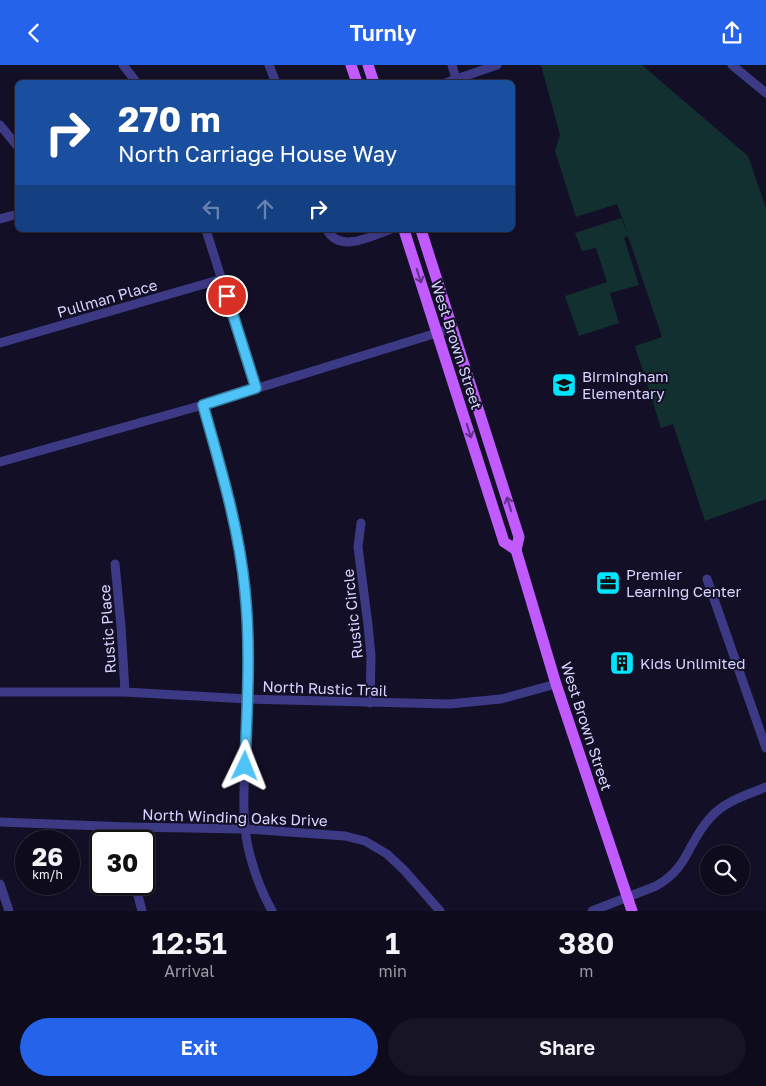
<!DOCTYPE html>
<html lang="en">
<head>
<meta charset="utf-8">
<style>
	body { margin:0; font-family:"Golos Text",sans-serif; background:#171425; color:#f1f3f6; height:100vh; display:flex; flex-direction:column; font-size:19px; white-space:nowrap }
	* { box-sizing:border-box; margin:0 }
	p { font-size:16px; color:#9b9ba3 }
	.icon { flex:none; width:28px; height:28px; fill:none; stroke:currentColor; stroke-width:2; stroke-linecap:round; stroke-linejoin:round }
	.map { position:relative; height:846px; overflow:hidden }
	.sheet { display:flex; flex-direction:column; background:#0e0b1c; flex:1 }
	.sheet>* { flex:none }
	.guide { position:absolute; left:15px; top:15px; width:500px; height:152px; border-radius:8px; box-shadow:0 1px 4px #0004,0 0 0 1px #2e2b3b; background:#1a4fa0; color:#fff; overflow:hidden }
	.controls { position:absolute; left:700px; top:780px; display:grid; gap:10px }
	.controls a { display:grid; place-items:center; width:50px; height:50px; border-radius:50%; background:#0e0b1c; box-shadow:0 1px 4px #0004,0 0 0 1px #2e2b3b; font-size:25px }
	.speed { position:absolute; left:15px; top:765px; display:flex; gap:10px; font-size:25px; font-weight:700; text-align:center }
	.speed>* { display:grid; place-content:center; width:65px; height:65px; border-radius:50%; background:#0e0b1c; box-shadow:0 1px 4px #0004,0 0 0 1px #2e2b3b; line-height:1 }
	.speed small { font-size:12px; font-weight:400 }
	.speed .limit { border:2px solid #111; border-radius:8px; background:#fff; color:#111 }
	.pin { position:absolute; display:grid; place-items:center; width:42px; height:42px; color:#fff; margin:-21px; border:2px solid #fff; border-radius:50%; box-shadow:0 1px 5px #0007 }
	.me { position:absolute; width:55px; margin:-28px; rotate:2deg; stroke-linejoin:round; filter:drop-shadow(0 0 4px #0008) }
	.turn { display:flex; align-items:center; gap:18px; height:105px; padding:0 20px; font-size:22px }
	.turn .icon { width:65px; height:65px; stroke-width:2.5 }
	.turn b { display:block; font-size:35px; line-height:42px }
	.lanes { display:flex; align-items:center; height:48px; padding:0 20px; background:#0003; justify-content:center; gap:25px; direction:ltr }
	.lanes .off { opacity:.35 }
	.eta { display:flex; justify-content:space-evenly; align-items:center; height:85px; text-align:center }
	.eta b { font-size:30px; font-weight:600; line-height:35px }
	.primary-button { display:flex; gap:10px; margin-top:auto; padding:10px 20px }
	.primary-button a { flex:1; height:58px; border-radius:30px; background:#2563eb; color:#fff; font-size:20px; font-weight:600; line-height:58px; text-align:center }
	.primary-button a+a { background:#171425; color:#f1f3f6 }
	header { display:flex; justify-content:space-between; align-items:center; height:65px; padding:0 20px; background:#2563eb; color:#fff; font-size:22px; font-weight:600 }
	.map>svg:first-child { display:block }
	.green { fill:#12302f }
	.lines { fill:none; stroke-linecap:round; stroke-linejoin:round }
	.minor { stroke:#3d3a85; stroke-width:9 }
	.major { stroke:#c25bff; stroke-width:11 }
	.oneway { stroke:#623188 }
	.route-casing { stroke:#337fa1; stroke-width:12 }
	.route { stroke:#4fc3f7; stroke-width:9 }
	.labels { text-anchor:middle; dominant-baseline:central; stroke-width:4; stroke-linejoin:round; paint-order:stroke }
	.street-label { font-size:15px; fill:#d9d4ff; stroke:#130f26 }
	.poi-label { font-size:15px; fill:#d9d4ff; stroke:#130f26; text-anchor:start }
</style>
</head>
<body>
<header><svg class="icon" aria-label="back" viewBox="0 0 24 24"><path d="M15 5l-7 7 7 7"/></svg>Turnly<svg class="icon" aria-label="share" viewBox="0 0 24 24"><path d="M12 15V3M7 8l5-5 5 5M5 13v7h14v-7"/></svg></header>
<div class="map">
<svg width="766" height="846" viewBox="0 0 766 846">
	<rect width="100%" height="100%" fill="#130f26"/>
	<!-- green -->
	<path class="green" d="M541 0H642L748 91 766 143V434L705 456 673 359 661 363 635 281 662 272 628 171 624 173 639 220 610 228 619 258 579 271 565 231 607 217 596 183 582 186 575 168 621 153 628 169 617 139 576 152 555 86 560 70Z"/>
	<g class="lines">
		<!-- minor -->
		<g class="minor">
			<path d="M123 0 137 18"/>
			<path d="M269 0 276 18"/>
			<path d="M452 0 456 14"/>
			<path d="M732 0 766 28"/>
			<path d="M445 18 497 0"/>
			<path d="M0 60 18 82"/>
			<path d="M0 154 18 149"/>
			<path d="M206 165 256 323"/>
			<path d="M327 165C340 188 369 172 389 165"/>
			<path d="M0 278 222 214"/>
			<path d="M203 340C225 418 247 496 248 577 249 617 247 656 245 695 244 724 242 754 248 782 253 804 261 826 272 846"/>
			<path d="M0 397 203 340 453 263"/>
			<path d="M361 458 358 482 368 560 371 591 370 638"/>
			<path d="M115 499 121 561 125 627"/>
			<path d="M707 514 766 683"/>
			<path d="M0 627H125L248 634 449 639 501 634 556 619"/>
			<path d="M0 757 128 762 246 764 345 771 365 776 387 789 405 806 440 846"/>
			<path d="M128 762V776"/>
			<path d="M0 819 9 846"/>
			<path d="M135 819 142 846"/>
			<path d="M592 846 656 821C690 802 687 777 711 752 725 736 747 730 766 722"/>
		</g>
		<!-- major -->
		<g class="major">
			<path d="M351 0 357 18"/>
			<path d="M368 0 374 18"/>
			<path d="M404 165 504 477 516 485"/>
			<path d="M421 165 519 472 516 485 556 619 632 846"/>
		</g>
	</g>
	<!-- one-way arrows -->
	<defs><path id="oneway-shaft" d="M-6 0H5M1.5-3L5.5 0L1.5 3" fill="none" stroke-width="1.6" stroke-linecap="round" stroke-linejoin="round" transform="scale(1.25)"/></defs>
	<g class="oneway">
		<use href="#oneway-shaft" transform="translate(419 211) rotate(72)"/>
		<use href="#oneway-shaft" transform="translate(469 366) rotate(72)"/>
		<use href="#oneway-shaft" transform="translate(509 439) rotate(-107)"/>
	</g>
	<g class="lines">
		<defs>
			<path id="route" d="M227 231 256 323 203 340C220 401 239 462 245 526 251 584 247 643 245 701"/>
		</defs>
		<!-- route casing -->
		<use href="#route" class="route-casing"/>
		<!-- route -->
		<use href="#route" class="route"/>
	</g>
	<!-- icons -->
	<defs>
		<symbol id="school-square" viewBox="-11 -11 22 22"><rect x="-9" y="-9" width="18" height="18" rx="4" fill="#00e5ff" stroke="#130f26"/><path d="M0-5L7-2L0 1L-7-2ZM-4 1L0 2.5L4 1V4Q0 6-4 4Z" fill="#111"/></symbol>
		<symbol id="office-square" viewBox="-11 -11 22 22"><rect x="-9" y="-9" width="18" height="18" rx="4" fill="#00e5ff" stroke="#130f26"/><path d="M-6-3h4V-5.5h4V-3h4V5H-6ZM-1-4.5V-3h2v-1.5ZM-6 0V1H6V0Z" fill="#111"/></symbol>
		<symbol id="building-square" viewBox="-11 -11 22 22"><rect x="-9" y="-9" width="18" height="18" rx="4" fill="#00e5ff" stroke="#130f26"/><path d="M-4-6H4V6H1V3H-1V6H-4ZM-2.5-4.3h1.7v1.8h-1.7ZM.8-4.3h1.7v1.8H.8ZM-2.5-1h1.7V.8h-1.7ZM.8-1h1.7V.8H.8Z" fill="#111"/></symbol>
	</defs>
	<g fill-rule="evenodd">
		<use href="#school-square" x="550" y="306" width="28" height="28"/>
		<use href="#office-square" x="594" y="504" width="28" height="28"/>
		<use href="#building-square" x="608" y="584" width="28" height="28"/>
	</g>
	<g class="labels">
		<!-- street labels -->
		<g class="street-label">
			<text transform="translate(107 233) rotate(-16)">Pullman Place</text>
			<text transform="translate(457 280) rotate(72)">West Brown Street</text>
			<text transform="translate(352 549) rotate(-96)">Rustic Circle</text>
			<text transform="translate(107 564) rotate(-94)">Rustic Place</text>
			<text transform="translate(325 623) rotate(2)">North Rustic Trail</text>
			<text transform="translate(587 661) rotate(72)">West Brown Street</text>
			<text transform="translate(235 752) rotate(2)">North Winding Oaks Drive</text>
		</g>
		<!-- poi labels -->
		<g class="poi-label">
			<text x="582" y="311">Birmingham<tspan x="582" dy="17">Elementary</tspan></text>
			<text x="626" y="509">Premier<tspan x="626" dy="17">Learning Center</tspan></text>
			<text x="640" y="598">Kids Unlimited</text>
		</g>
	</g>
</svg>
<div class="controls">
<a><svg class="icon" aria-label="search" viewBox="0 0 24 24"><circle cx="10" cy="10" r="6"/><path d="M15 15l6 6"/></svg></a>
</div>
<div class="speed"><div>26<small>km/h</small></div><div class="limit">30</div></div>
<div class="pin" style="left:227px;top:231px;background:#d93025"><svg class="icon" aria-label="arrive" viewBox="0 0 24 24"><path d="M6 21V4h12l-3 4 3 4H6"/></svg></div>
<svg class="me" style="left:245px;top:701px" viewBox="-20 -20 40 40"><path d="M0-17L14 15 0 8-14 15z" fill="#4fc3f7" stroke="#fff" stroke-width="4"/></svg>
<div class="guide">
<div class="turn"><svg class="icon" aria-label="right" viewBox="0 0 24 24"><path d="M7 20v-9h11M14 6l5 5-5 5"/></svg><div><b>270 m</b>North Carriage House Way</div></div>
<div class="lanes"><svg class="icon off" aria-label="left" viewBox="0 0 24 24"><path d="M17 20v-9H6M10 6l-5 5 5 5"/></svg><svg class="icon off" aria-label="ahead" viewBox="0 0 24 24"><path d="M12 20V5M6 11l6-6 6 6"/></svg><svg class="icon" aria-label="right" viewBox="0 0 24 24"><path d="M7 20v-9h11M14 6l5 5-5 5"/></svg></div>
</div>
</div>
<section class="sheet">
<div class="eta">
<div><b>12:51</b><p>Arrival</p></div>
<div><b>1</b><p>min</p></div>
<div><b>380</b><p>m</p></div>
</div>
<div class="primary-button"><a>Exit</a><a>Share</a></div>
</section>
</body>
</html>
